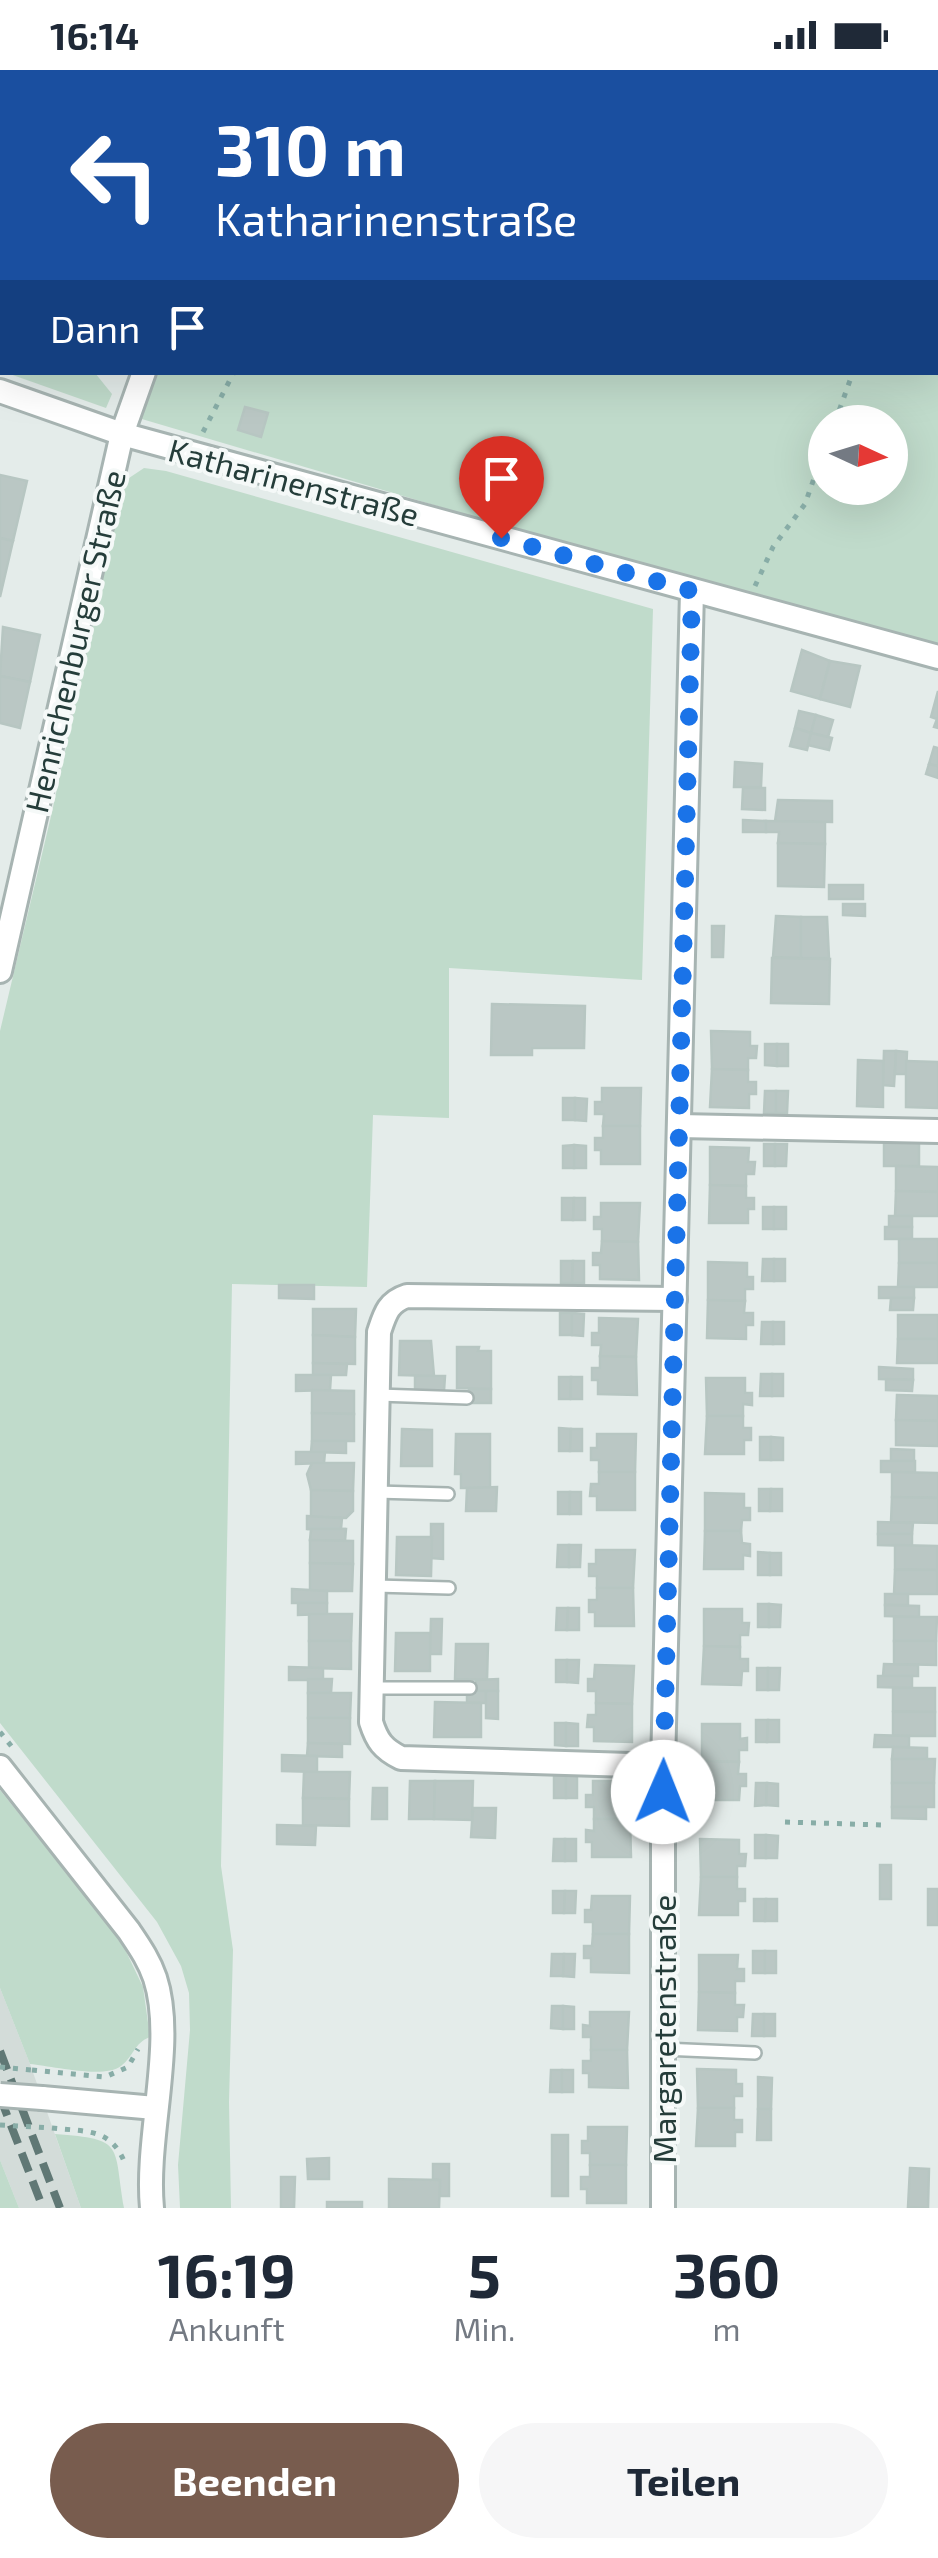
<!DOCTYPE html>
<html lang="de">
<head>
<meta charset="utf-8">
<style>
	body { margin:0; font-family:"Exo 2",sans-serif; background:#f6f6f7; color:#1f2937; height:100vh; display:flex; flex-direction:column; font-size:38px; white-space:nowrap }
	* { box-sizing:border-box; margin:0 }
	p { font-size:32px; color:#747a83 }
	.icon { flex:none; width:55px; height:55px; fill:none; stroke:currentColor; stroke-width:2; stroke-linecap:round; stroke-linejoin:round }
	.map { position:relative; height:2138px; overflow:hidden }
	.drawer { display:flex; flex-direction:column; background:#fff; flex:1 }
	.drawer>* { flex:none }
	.top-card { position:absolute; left:0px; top:0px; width:940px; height:305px; box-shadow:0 10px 40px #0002; background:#1a4fa0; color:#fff; overflow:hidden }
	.needle { width:65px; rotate:94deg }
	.controls { position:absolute; left:808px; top:335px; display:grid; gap:20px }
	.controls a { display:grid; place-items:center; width:100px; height:100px; border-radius:50%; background:#fff; box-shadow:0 10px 40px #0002; font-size:50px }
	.pin { position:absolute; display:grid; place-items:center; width:85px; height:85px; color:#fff; margin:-102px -42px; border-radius:50% 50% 50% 0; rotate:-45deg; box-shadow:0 0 10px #0007 }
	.pin .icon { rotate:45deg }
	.me { position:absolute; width:110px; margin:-55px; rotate:1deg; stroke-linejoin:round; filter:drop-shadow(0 0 8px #0008) }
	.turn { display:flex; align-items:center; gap:35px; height:210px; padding:0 50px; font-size:45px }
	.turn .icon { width:130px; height:130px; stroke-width:2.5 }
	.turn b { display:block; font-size:70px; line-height:85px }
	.then { display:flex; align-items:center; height:95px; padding:0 50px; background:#0003; gap:20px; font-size:38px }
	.eta { display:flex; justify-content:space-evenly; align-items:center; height:170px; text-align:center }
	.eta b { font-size:60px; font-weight:700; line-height:70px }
	.action { display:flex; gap:20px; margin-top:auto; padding:20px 50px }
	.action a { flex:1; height:115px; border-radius:60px; background:#785c4e; color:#fff; font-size:40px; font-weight:700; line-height:115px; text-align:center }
	.action a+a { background:#f6f6f7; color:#1f2937 }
	.status { display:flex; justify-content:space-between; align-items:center; height:70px; padding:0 50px; background:#fff; direction:ltr }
	.status svg { height:28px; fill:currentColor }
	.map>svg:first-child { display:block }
	.built { fill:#d3dcd9 }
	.green { fill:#c0dbcb; fill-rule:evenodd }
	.building { fill:#bac7c4; stroke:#b7c6c2; stroke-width:2.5 }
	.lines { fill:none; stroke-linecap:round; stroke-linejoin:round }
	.lane-casing { stroke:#a7b4b2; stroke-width:16 }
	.street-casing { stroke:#a7b4b2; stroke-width:28 }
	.path { stroke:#88ada7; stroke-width:5; stroke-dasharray:5 8; stroke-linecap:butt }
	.lane { stroke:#fff; stroke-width:11 }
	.street { stroke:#fff; stroke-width:22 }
	.rail { stroke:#607875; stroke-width:8; stroke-dasharray:20 10; stroke-linecap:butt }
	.street-bridge-casing { stroke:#a7b4b2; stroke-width:28; stroke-linecap:butt }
	.path-bridge { stroke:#88ada7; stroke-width:5; stroke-dasharray:5 8; stroke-linecap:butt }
	.street-bridge { stroke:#fff; stroke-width:22 }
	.route { stroke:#1a73e8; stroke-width:18; stroke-dasharray:0 32.4 }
	.labels { text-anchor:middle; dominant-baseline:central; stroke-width:8; stroke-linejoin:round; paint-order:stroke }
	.street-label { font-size:32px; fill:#253d3a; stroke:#f5f9f8 }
</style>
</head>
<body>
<div class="status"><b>16:14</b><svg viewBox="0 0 49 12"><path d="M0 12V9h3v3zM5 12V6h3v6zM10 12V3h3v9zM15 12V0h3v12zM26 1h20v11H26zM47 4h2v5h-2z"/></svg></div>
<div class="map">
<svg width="938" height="2138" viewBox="0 0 938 2138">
	<rect width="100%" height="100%" fill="#e4ecea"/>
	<!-- built -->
	<path class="built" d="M0 1918 30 1994 81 2138H19L0 2090Z"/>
	<!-- green -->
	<g class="green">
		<path d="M270 0H938V575L695 512 135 347 152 303 938 302V2H269ZM825 352H890V418H825Z"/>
		<path d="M7 303H95L112 324 106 338Z"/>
		<path d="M144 398 166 401 653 539 642 910 449 898V1048L373 1045 367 1217 232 1214 221 1796 233 1880 229 2032 231 2138H180L178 2095 190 1960 189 1923 181 1896 157 1852 0 1653V961L52 742 123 412Z"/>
		<path d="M0 1720 121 1871 143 1917 150 1967C134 1973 134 1986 121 1996 104 2009 52 1996 30 1994L0 1918Z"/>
		<path d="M55 2064C126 2069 113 2075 124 2138H81Z"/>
		<path d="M0 2090 19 2138H0Z"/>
	</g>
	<!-- building -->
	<g class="building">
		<path d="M245 337 268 343 261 367 238 360Z"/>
		<path d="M0 405 27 411 13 471 0 468Z"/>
		<path d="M0 468 13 471 0 527Z"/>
		<path d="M3 557 40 565 30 612 0 606Z"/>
		<path d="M802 580 830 591 820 629 791 621Z"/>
		<path d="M830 591 860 596 850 637 820 629Z"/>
		<path d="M0 606 30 612 20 658 0 653Z"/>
		<path d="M938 621V658L934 657 937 649 931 647Z"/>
		<path d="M799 641 816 645 811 663 795 658Z"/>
		<path d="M816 645 833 650 828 667 811 663Z"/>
		<path d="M795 658 811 663 807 680 790 676Z"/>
		<path d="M811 663 832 668 829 680 808 675Z"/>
		<path d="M934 677 938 678V696L929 694Z"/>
		<path d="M735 692 762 694 761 717H734Z"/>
		<path d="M929 694 938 696V708L926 704Z"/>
		<path d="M743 718H765V740L742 739Z"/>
		<path d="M778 730 832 731V752L775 751Z"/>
		<path d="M743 750 766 751V762H743Z"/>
		<path d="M766 751 825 752V774L778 773 779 762H766Z"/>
		<path d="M778 773 825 774 824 817 778 816Z"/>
		<rect x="829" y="815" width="34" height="14"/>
		<path d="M843 834H865V846L843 845Z"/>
		<path d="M776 846 801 847V888L773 887Z"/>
		<path d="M801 847H827L829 888H801Z"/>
		<path d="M712 856H724L723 887H712Z"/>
		<path d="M772 888 830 889 829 934 771 933Z"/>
		<path d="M492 934 585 936 584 978H532V985H491Z"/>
		<path d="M711 961 750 962V976H757L756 988H748V1000L712 999Z"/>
		<path d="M765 974H777V996L765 995Z"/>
		<rect x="777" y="974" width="11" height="22"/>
		<path d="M884 981H896L894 1016 883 1015Z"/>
		<path d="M896 981 907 982 906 1004H895Z"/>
		<path d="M858 990 883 991V1037L857 1036Z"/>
		<path d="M906 991 938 992V1038L906 1037Z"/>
		<path d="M712 999 748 1000V1012H756V1024H749V1038L710 1037Z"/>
		<path d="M602 1018H641L640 1056H603L604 1044H595V1032H602Z"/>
		<path d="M765 1021H776V1043H764Z"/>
		<path d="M776 1021H788L787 1043H776Z"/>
		<rect x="563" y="1028" width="12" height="22"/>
		<path d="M575 1028 587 1029 586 1051 575 1050Z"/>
		<path d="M603 1056H640V1094H601V1080H595V1068H603Z"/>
		<rect x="884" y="1072" width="35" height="24"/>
		<rect x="764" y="1074" width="11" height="22"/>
		<path d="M775 1074H787L786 1096H775Z"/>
		<path d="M574 1075 586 1076V1098H574Z"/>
		<path d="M574 1075V1098H563V1076Z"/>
		<path d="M710 1077 749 1078 748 1092H755L754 1104H746V1116L710 1115Z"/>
		<path d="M896 1096 938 1097V1122L896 1121Z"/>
		<path d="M710 1115 746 1116V1128H754V1139H748V1153H709Z"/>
		<path d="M896 1121 938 1122V1146H895Z"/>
		<path d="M562 1128H574L573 1150H562Z"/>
		<path d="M574 1128H585V1150H573Z"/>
		<path d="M601 1133H640L638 1172 602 1171V1159H594V1147H601Z"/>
		<rect x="763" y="1137" width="11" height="22"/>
		<rect x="774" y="1137" width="12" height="22"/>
		<rect x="889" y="1146" width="23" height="11"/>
		<rect x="885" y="1157" width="27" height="12"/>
		<rect x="899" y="1169" width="39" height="24"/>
		<path d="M602 1171 638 1172 639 1210 600 1209V1195H593V1183H601Z"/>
		<path d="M763 1189H774V1211H762Z"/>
		<rect x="774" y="1189" width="11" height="22"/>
		<path d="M561 1191H573L572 1213H561Z"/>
		<path d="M573 1191H584V1213H572Z"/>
		<path d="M708 1192 747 1193V1207H753V1219H745V1231L708 1230Z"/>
		<path d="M899 1193H938V1217H898Z"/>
		<path d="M279 1215H314V1229L279 1228Z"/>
		<rect x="879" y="1217" width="35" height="11"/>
		<path d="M891 1228H914L913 1240H890Z"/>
		<path d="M708 1230 745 1231 744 1243H753V1255H746V1269L707 1268Z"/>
		<path d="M313 1239H356L355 1267 313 1265Z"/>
		<rect x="560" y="1243" width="12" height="22"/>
		<path d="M572 1243 584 1244 583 1266 572 1265Z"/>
		<rect x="898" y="1245" width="40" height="24"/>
		<path d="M599 1248 638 1249 636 1287 600 1286 601 1275H592V1263H599Z"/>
		<path d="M762 1252H773V1274H761Z"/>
		<rect x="773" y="1252" width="11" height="22"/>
		<path d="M313 1265 355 1267V1294L313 1293Z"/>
		<path d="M898 1269H938V1293H897Z"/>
		<path d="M400 1271H431L434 1306 399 1305Z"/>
		<path d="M457 1277H479L478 1281H491V1319L457 1318Z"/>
		<path d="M600 1286 636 1287 637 1325 598 1324V1310H592V1298H600Z"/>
		<path d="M313 1293 347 1294 346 1305H313Z"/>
		<path d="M879 1297 913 1299V1310L879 1309Z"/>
		<path d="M761 1304H772V1326H760Z"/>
		<rect x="772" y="1304" width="11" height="22"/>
		<path d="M296 1305H331L330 1320 296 1321Z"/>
		<path d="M415 1306H445L444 1321 415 1320Z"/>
		<path d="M559 1307H571L570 1329H559Z"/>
		<rect x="571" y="1307" width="11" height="22"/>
		<path d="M706 1308H745V1323H752V1335L743 1334V1346H707Z"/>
		<path d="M886 1309 913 1310 912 1321 886 1320Z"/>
		<rect x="469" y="1319" width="22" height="14"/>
		<path d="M312 1320 354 1321V1344L312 1343Z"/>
		<path d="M897 1325 938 1326V1351L896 1350Z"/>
		<path d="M312 1343 354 1344V1371H312Z"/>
		<path d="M707 1346H743V1358H751V1370H744V1384H705Z"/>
		<path d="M896 1350 938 1351V1376L896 1375Z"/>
		<path d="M559 1358 571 1359 570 1381H559Z"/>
		<path d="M402 1359 432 1360V1396H401Z"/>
		<path d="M571 1359H582V1381H570Z"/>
		<path d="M456 1364H490V1418H461V1404H455Z"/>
		<path d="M597 1364H636L635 1402H599V1390H591V1378H597Z"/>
		<rect x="760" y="1367" width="11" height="23"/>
		<path d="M771 1367 783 1368V1390H771Z"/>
		<path d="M312 1371H346V1383L311 1382Z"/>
		<path d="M891 1379 914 1380V1391H891Z"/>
		<path d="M296 1382H325L324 1393 296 1394Z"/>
		<rect x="881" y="1391" width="34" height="11"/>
		<path d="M312 1393H354L353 1421 311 1420 307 1404Z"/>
		<path d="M599 1402H635V1440H597V1426H590L591 1414H599Z"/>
		<path d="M892 1402 938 1403V1428L892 1427Z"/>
		<path d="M497 1417 496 1441H466L467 1418Z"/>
		<path d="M759 1419H771L770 1441H759Z"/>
		<path d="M771 1419H782V1441H770Z"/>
		<path d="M311 1420 353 1421V1441L346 1448 311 1447Z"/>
		<path d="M558 1422H570L569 1444H558Z"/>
		<rect x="570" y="1422" width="11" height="22"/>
		<path d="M705 1423 744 1424V1438H750V1450H742L741 1461H705Z"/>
		<path d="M892 1427 938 1428V1453L891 1452Z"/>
		<path d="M307 1446 342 1448 341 1459H346H307Z"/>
		<path d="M878 1452 913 1453 912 1464H878Z"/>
		<path d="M431 1454H443V1489L431 1488Z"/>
		<path d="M307 1459H346L345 1471 310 1470 311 1459Z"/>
		<path d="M705 1461H741L742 1473 750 1474V1486L743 1485V1499H704Z"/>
		<path d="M878 1464H912V1476L878 1475Z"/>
		<path d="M397 1467H432L431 1506 396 1505Z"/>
		<path d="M310 1470 353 1471V1494L310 1493Z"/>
		<path d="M558 1475H569V1497H557Z"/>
		<path d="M569 1475H581L580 1497H569Z"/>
		<path d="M895 1475 937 1476V1500L895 1499Z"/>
		<path d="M596 1480H635L633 1518H597V1506H589V1494H596Z"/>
		<path d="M758 1482 770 1483V1505H758Z"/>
		<rect x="770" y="1483" width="11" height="22"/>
		<path d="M310 1493 353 1494 352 1521H310Z"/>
		<path d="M895 1500H937V1524H894Z"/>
		<path d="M597 1518H633L634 1556H595V1542H589V1530H597Z"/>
		<path d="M292 1519 327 1521V1533H292Z"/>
		<rect x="885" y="1524" width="23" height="11"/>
		<path d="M298 1533H327V1544L298 1545Z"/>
		<rect x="758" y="1534" width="11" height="23"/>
		<path d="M769 1534 781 1535 780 1557H769Z"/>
		<path d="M885 1535 919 1536V1547L885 1546Z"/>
		<path d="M557 1538H568L567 1560H556Z"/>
		<path d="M568 1538H579V1560H567Z"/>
		<path d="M704 1539H742V1553H749L748 1565H740V1577L704 1576Z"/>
		<path d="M309 1544H352L351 1571H309Z"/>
		<path d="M894 1547H937L936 1571H894Z"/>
		<path d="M431 1549H442L441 1584H430Z"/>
		<path d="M396 1563H430V1601H395Z"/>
		<path d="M309 1571H351V1599L309 1598Z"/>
		<path d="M894 1571H936V1595L894 1594Z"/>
		<path d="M456 1574H488L487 1610 455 1609Z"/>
		<path d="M704 1576 740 1577V1589H748V1601H742L741 1615 702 1614Z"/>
		<rect x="556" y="1590" width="11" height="22"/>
		<path d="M567 1590H579L578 1613 567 1612Z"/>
		<path d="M884 1594 918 1595V1606H883Z"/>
		<path d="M595 1595 634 1596 632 1634 596 1633V1621H588V1609H594Z"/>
		<path d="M289 1597 323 1598V1610H289Z"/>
		<rect x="757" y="1598" width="11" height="22"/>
		<path d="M768 1598H780L779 1620H768Z"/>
		<path d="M878 1606H912V1618L878 1617Z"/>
		<path d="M308 1609H332L331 1623H308Z"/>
		<path d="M498 1609V1621H476V1610Z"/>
		<path d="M893 1618H935V1642L893 1641Z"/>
		<rect x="467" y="1621" width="19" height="12"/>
		<path d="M486 1621H498V1649L486 1648Z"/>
		<path d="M308 1623H351L350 1648H308Z"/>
		<path d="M435 1632 481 1633V1667H434Z"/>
		<path d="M596 1633 632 1634V1672L594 1671V1657H587L588 1645H596Z"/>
		<rect x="893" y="1642" width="42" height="24"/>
		<path d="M308 1648H350V1674L308 1673Z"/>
		<path d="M756 1650H768L767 1672H756Z"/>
		<path d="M768 1650H779V1672H767Z"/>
		<path d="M555 1653H566V1676L555 1675Z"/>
		<path d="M566 1653 578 1654V1676H566Z"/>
		<path d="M702 1654H740V1669L747 1668V1680H739V1692L702 1691Z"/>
		<path d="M875 1665 909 1666V1677H874Z"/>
		<path d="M308 1673 342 1674V1687L307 1686Z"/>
		<path d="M893 1677 927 1678V1689H892Z"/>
		<path d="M282 1685 317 1686V1702L282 1701Z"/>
		<path d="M892 1689H935L934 1713H892Z"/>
		<path d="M702 1691 739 1692 738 1704H746V1716H740L739 1730H701Z"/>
		<path d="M304 1702H350L349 1729 303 1728Z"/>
		<rect x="554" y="1705" width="12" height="23"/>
		<path d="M566 1705 577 1706V1728H566Z"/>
		<path d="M410 1711H435L434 1749H409Z"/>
		<path d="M435 1711H473L472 1750 434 1749Z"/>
		<path d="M593 1711H632L630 1749H594V1737H586V1725H593Z"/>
		<path d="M756 1713H767L766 1735 755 1736Z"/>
		<path d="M767 1713 778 1714V1736L766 1735Z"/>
		<rect x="892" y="1713" width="42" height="24"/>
		<path d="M373 1718H387V1749H372Z"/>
		<path d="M303 1728 349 1729V1756L303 1755Z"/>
		<path d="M892 1737H926V1749L892 1748Z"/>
		<path d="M473 1738H496L495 1768 471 1767Z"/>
		<path d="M594 1749H630L631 1787H592V1772H586V1760L594 1761Z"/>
		<path d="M277 1755 316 1756 315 1775 277 1774Z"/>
		<rect x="755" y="1765" width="11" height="23"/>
		<path d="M766 1765 778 1766 777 1788H766Z"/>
		<path d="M554 1769H565V1791H553Z"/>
		<rect x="565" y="1769" width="11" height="22"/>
		<path d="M700 1769 739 1770V1784H746L745 1796H737V1807H701Z"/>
		<rect x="880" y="1795" width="11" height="34"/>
		<path d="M701 1807H737V1819H745V1831H738V1845H699Z"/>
		<rect x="928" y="1819" width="10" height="36"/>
		<path d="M553 1821H565L564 1843H553Z"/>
		<path d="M565 1821H576L575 1843H564Z"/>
		<path d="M592 1826H630L629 1864H593V1852H585V1840H591Z"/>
		<path d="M754 1829H766L765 1851H754Z"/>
		<path d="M766 1829H777V1851H765Z"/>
		<path d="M593 1864H629V1903L591 1902V1888H584V1876H592Z"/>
		<rect x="753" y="1881" width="12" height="22"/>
		<rect x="765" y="1881" width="11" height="22"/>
		<path d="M552 1884H564L563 1906H551Z"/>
		<path d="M564 1884H575L574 1907 563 1906Z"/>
		<path d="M699 1885H738L737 1899H744V1911H735V1923L699 1922Z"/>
		<path d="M699 1922 735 1923V1935H744L743 1947H737V1961L698 1960Z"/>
		<path d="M552 1936H563V1959L551 1958Z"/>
		<path d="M563 1936 574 1937V1959H563Z"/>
		<path d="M590 1942H629L627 1980H591V1967H583V1955L590 1956Z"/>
		<path d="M753 1944H764V1966H752Z"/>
		<rect x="764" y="1944" width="11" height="22"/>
		<path d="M591 1980H627L628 2018 589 2017V2003H583V1991H591Z"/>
		<path d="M697 1999 736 2000V2014H742V2026H734V2038H698Z"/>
		<path d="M551 2000H562V2022H550Z"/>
		<rect x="562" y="2000" width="11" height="22"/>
		<path d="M758 2007 772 2008 771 2039H758Z"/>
		<path d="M698 2038H734V2050H742V2062H735V2076H696Z"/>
		<path d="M758 2039H771V2070H757Z"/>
		<path d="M588 2057H627L626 2095H590V2083H582V2071H588Z"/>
		<rect x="552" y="2065" width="16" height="61"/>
		<path d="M329 2088V2109H308L307 2089Z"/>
		<path d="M433 2094H449V2126H440V2110L433 2109Z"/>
		<path d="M590 2095H626V2133H587V2119H581V2107H590Z"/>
		<path d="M910 2098 929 2099 928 2138 908 2137Z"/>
		<path d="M281 2107H295L294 2138H281Z"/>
		<path d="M389 2109 440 2110 439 2138H389Z"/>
		<rect x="327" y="2132" width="35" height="6"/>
	</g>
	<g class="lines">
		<defs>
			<g id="lane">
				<path d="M378 1325 467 1328"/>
				<path d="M376 1422 448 1424"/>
				<path d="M375 1516 449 1518"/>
				<path d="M373 1618H470"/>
				<path d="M663 1979 755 1983"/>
			</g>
			<g id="street">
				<path d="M251 2V0"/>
				<path d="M0 321 122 364 938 587"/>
				<path d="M0 901 122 364 144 302"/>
				<path d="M679 1056 938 1061"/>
				<path d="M663 1696 401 1688C383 1679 377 1671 371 1652L379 1262C385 1244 388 1232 407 1226L675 1229"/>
				<path d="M0 1697 129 1861C139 1876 149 1890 155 1908 176 1972 145 2067 152 2138"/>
				<path d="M42 2028 155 2038"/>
				<path d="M663 2138V1696L692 521"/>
			</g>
		</defs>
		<!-- lane casing -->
		<use href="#lane" class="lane-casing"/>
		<!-- street casing -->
		<use href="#street" class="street-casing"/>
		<!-- path -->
		<g class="path">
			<path d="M938 98V97"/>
			<path d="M935 302 938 303"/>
			<path d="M835 352 853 302"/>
			<path d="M203 362 234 302"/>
			<path d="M755 516 773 477 805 434 825 377"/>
			<path d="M0 1662 12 1677"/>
			<path d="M785 1752 882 1755"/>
			<path d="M32 2000 105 2007 128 1997 138 1979"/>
			<path d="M52 2058C89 2062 112 2058 126 2096"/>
		</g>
		<!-- lane -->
		<use href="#lane" class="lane"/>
		<!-- street -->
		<use href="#street" class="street"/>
		<!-- rail -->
		<g class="rail">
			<path d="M0 1981 60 2138"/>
			<path d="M0 2027 43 2138"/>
		</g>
		<defs>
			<path id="street-bridge" d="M0 2025 42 2028"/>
		</defs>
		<!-- street-bridge casing -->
		<use href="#street-bridge" class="street-bridge-casing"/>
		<!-- path-bridge -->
		<g class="path-bridge">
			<path d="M0 1997 32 2000"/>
			<path d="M0 2055 52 2058"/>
		</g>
		<!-- street-bridge -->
		<use href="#street-bridge" class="street-bridge"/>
	</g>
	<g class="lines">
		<!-- route -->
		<path class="route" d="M501 468 692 521 663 1722"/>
	</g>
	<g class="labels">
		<!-- street labels -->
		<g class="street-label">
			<text transform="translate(294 411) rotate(15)">Katharinenstraße</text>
			<text transform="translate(74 571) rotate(-77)">Henrichenburger Straße</text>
			<text transform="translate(663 1959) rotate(-90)">Margaretenstraße</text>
		</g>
	</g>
</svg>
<div class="controls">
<a><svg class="needle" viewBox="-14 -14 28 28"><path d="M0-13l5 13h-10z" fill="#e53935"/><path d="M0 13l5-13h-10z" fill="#747a83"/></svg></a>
</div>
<div class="pin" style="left:501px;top:468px;background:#d93025"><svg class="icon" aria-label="arrive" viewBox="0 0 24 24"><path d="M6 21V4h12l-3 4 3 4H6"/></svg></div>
<svg class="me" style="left:663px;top:1722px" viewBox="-20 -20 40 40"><circle r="19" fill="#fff"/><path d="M0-13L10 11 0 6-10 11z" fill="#1a73e8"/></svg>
<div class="top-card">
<div class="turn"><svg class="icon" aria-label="left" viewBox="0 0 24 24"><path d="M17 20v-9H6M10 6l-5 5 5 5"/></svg><div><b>310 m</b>Katharinenstraße</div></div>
<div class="then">Dann<svg class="icon" aria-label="arrive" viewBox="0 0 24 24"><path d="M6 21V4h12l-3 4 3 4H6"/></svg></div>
</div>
</div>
<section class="drawer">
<div class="eta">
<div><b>16:19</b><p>Ankunft</p></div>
<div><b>5</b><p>Min.</p></div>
<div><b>360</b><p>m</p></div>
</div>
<div class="action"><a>Beenden</a><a>Teilen</a></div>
</section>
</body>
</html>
